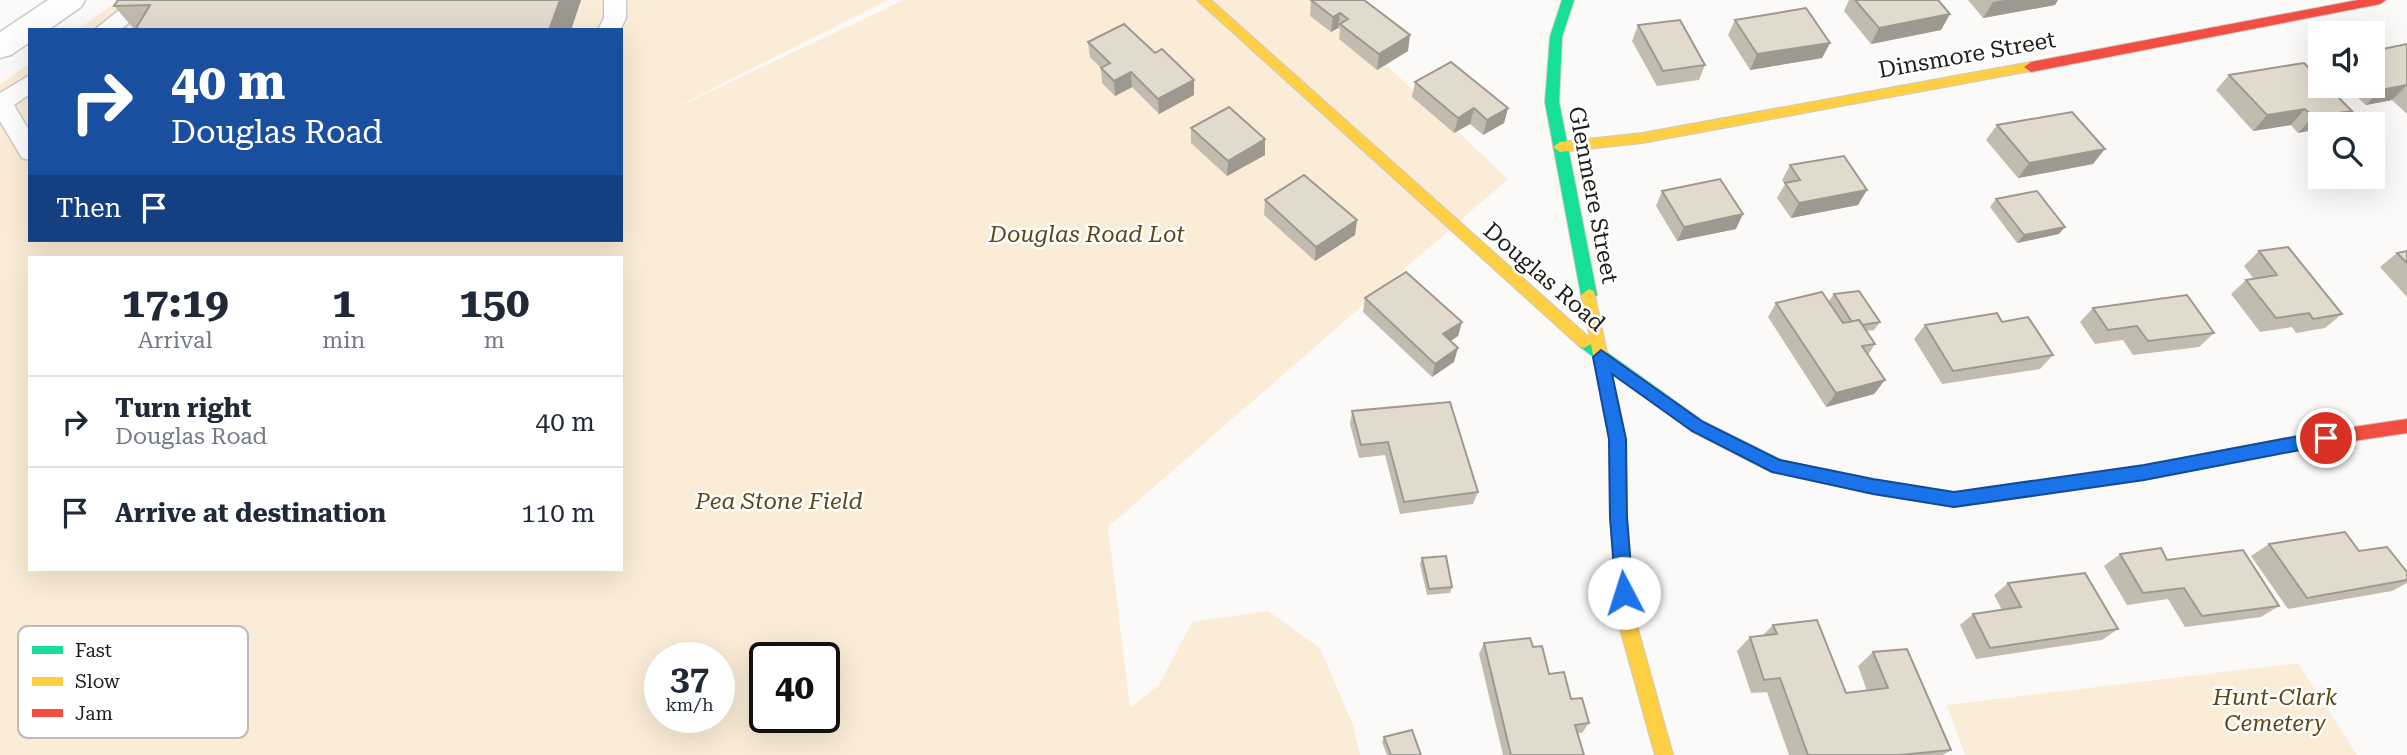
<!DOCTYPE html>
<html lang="en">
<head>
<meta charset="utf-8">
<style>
	body { margin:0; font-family:"Roboto Serif",serif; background:#f6f6f7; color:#1f2937; height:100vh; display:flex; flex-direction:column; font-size:26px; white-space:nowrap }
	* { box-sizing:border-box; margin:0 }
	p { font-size:23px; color:#747a83 }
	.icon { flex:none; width:38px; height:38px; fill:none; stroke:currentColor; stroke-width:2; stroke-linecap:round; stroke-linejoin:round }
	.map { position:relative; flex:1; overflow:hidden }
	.details { position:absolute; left:28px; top:256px; width:595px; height:315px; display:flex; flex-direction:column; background:#fff; border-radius:0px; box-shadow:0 7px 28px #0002 }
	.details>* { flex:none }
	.top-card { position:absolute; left:28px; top:28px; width:595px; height:214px; border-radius:0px; box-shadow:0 7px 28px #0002; background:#1a4fa0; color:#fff; overflow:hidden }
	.buttons { position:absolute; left:2308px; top:21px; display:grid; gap:14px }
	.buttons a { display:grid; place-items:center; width:77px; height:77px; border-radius:0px; background:#fff; box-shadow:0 7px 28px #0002; font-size:35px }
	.speed { position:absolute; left:644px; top:642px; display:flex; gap:14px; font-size:35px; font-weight:700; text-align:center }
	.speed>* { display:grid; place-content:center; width:91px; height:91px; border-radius:50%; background:#fff; box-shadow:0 7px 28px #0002; line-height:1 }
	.speed small { font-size:18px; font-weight:400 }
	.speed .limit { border:4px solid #111; border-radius:10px; background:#fff; color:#111 }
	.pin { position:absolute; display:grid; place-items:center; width:60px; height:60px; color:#fff; margin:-30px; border:4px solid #fff; border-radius:50%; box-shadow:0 2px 7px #0007 }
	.me { position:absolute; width:77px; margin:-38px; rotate:355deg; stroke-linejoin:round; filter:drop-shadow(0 0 5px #0008) }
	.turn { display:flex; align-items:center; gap:24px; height:147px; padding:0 28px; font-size:32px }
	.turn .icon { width:91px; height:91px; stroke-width:2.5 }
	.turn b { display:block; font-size:49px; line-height:60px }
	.then { display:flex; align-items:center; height:66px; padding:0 28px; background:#0003; gap:14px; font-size:26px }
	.eta { display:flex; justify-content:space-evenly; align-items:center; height:119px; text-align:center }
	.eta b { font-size:42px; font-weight:700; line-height:49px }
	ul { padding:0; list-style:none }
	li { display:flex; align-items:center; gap:21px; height:91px; padding:0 28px; border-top:2px solid #e0e1e3 }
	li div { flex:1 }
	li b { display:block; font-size:26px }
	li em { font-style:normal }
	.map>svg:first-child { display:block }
	.green { fill:#faecd6; fill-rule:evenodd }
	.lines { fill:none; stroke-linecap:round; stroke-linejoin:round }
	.lane-casing { stroke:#cccac6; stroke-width:3 }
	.street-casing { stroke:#cccac6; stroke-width:3 }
	.fast-casing { stroke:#cccac6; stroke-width:2 }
	.slow-casing { stroke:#cccac6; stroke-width:2 }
	.jam-casing { stroke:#cccac6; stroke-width:2 }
	.lane { fill:#fffefe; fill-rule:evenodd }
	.street { fill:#fffefe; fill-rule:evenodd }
	.fast { fill:#16e098; fill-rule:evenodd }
	.slow { fill:#ffcf43; fill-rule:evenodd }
	.jam { fill:#f24e42; fill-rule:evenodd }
	.wall { fill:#c2bbb0 }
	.shaded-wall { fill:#9e9990 }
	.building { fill:#e2dacd; stroke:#9e9990; stroke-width:2 }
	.route { fill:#1a73e8; stroke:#114b97; stroke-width:2 }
	.labels { text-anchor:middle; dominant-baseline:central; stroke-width:5; stroke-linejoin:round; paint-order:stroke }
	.street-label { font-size:23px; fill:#201d18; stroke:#fff }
	.park-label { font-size:23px; font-style:italic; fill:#604617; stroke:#fff }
	.key { fill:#fff; stroke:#bcbbba; stroke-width:2 }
	.key-label { font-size:19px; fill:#201d18 }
</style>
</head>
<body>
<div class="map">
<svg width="2407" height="755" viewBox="0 0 2407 755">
	<rect width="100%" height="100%" fill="#fcfaf8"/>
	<!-- green -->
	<g class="green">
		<path d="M119 0H888L658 116 904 0H1317L1508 179 1108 527 1130 708 1159 685 1192 622 1268 611 1320 648 1353 725 1360 755H0V84L30 63V240H621V30H77ZM30 257H621V569H30ZM660 658H719V718H660ZM765 658H824V718H765Z"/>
		<path d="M2298 663 2357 755H1965L1947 705Z"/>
	</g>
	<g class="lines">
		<defs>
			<g id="lane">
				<path d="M132 0H157L120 30H94Z"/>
				<path d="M604 0H626V18L620 30H598L604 18Z"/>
				<path d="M30 75V94L14 105 30 132V160L22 158 0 121V93Z"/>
			</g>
			<path id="street" d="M48 0H85L81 7 48 30H30V42L11 55 0 58V32Z"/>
			<g id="fast">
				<path d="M1562 0H1574L1562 37 1559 102 1597 295 1589 301 1581 295 1545 102 1550 37Z"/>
				<path d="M1584 336 1703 421 1781 460 1882 482 1884 487 1882 492 1876 494 1772 472 1691 431 1579 346 1576 342 1579 338Z"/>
			</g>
			<g id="slow">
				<path d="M1197 0H1211L1590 338 1581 295 1589 289 1594 291 1625 439 1626 517 1635 618 1673 755H1655L1617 618 1610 517 1609 439 1591 344 1584 348 1579 346Z"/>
				<path d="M2031 62 2036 64V70L1642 143 1560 152 1553 147 1560 142 1642 133Z"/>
			</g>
			<g id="jam">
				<path d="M2358 0H2386L2380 4 2031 72 2024 67 2031 62Z"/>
				<path d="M2407 419V433L2306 448 2144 480 1954 507 1876 494 1870 492 1868 487 1870 482 1876 480 1954 493 2144 466 2306 434Z"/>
			</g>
		</defs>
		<!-- lane casing -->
		<use href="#lane" class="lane-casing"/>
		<!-- street casing -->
		<use href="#street" class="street-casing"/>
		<!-- fast casing -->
		<use href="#fast" class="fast-casing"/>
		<!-- slow casing -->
		<use href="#slow" class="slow-casing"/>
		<!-- jam casing -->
		<use href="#jam" class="jam-casing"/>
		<!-- lane -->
		<use href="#lane" class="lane"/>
		<!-- street -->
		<use href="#street" class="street"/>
		<!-- fast -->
		<use href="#fast" class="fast"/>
		<!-- slow -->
		<use href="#slow" class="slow"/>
		<!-- jam -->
		<use href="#jam" class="jam"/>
	</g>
	<!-- wall -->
	<g class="wall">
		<path d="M581 0 571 30H135L114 6Z"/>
		<path d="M1311 0H1364L1408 51 1377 70 1339 39 1340 29 1338 28 1331 32 1310 16Z"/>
		<path d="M1849 0H1938L1950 14 1941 30 1871 44 1844 11Z"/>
		<path d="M1968 0H2058L2055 5 1983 18Z"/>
		<path d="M1735 20 1830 43 1822 58 1750 70 1728 35Z"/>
		<path d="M1638 25 1705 65 1699 80 1657 86 1632 41Z"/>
		<path d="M1088 42 1194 95 1159 114 1132 87 1115 96 1102 83 1101 68 1090 57Z"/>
		<path d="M2407 44V114L2392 100 2366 105 2345 86H2373V51Z"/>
		<path d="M2229 75 2352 111 2298 133 2291 125 2253 131 2216 90Z"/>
		<path d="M1415 82 1508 108 1504 123 1483 135 1470 124 1454 133 1412 97Z"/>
		<path d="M1997 125 2093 164 2018 178 1986 140Z"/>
		<path d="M1191 128 1265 155 1227 176 1191 143Z"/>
		<path d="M1790 165 1858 205 1791 218 1777 198 1785 184 1782 180Z"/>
		<path d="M1662 191 1736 229 1677 241 1656 206Z"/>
		<path d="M1996 199 2059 234 2017 243 1990 207Z"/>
		<path d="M1265 200 1357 220 1355 235 1315 261 1264 215Z"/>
		<path d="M2259 251 2342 314 2325 328 2296 333 2292 327 2260 332 2231 294 2246 280 2254 279 2244 266Z"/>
		<path d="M2407 251V297L2380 267 2397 253Z"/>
		<path d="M1834 294 1880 322 1874 330 1866 331 1875 344 1868 355 1885 380 1874 394 1826 407 1768 317 1776 303 1829 301Z"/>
		<path d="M1365 298 1462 322 1458 336 1450 341 1454 362 1432 377 1363 312Z"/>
		<path d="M2093 308 2214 333 2199 347 2133 355 2123 340 2095 344 2080 322Z"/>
		<path d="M2002 322 2053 355 2040 369 1942 384 1914 339 1925 325Z"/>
		<path d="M1352 411 1478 492 1473 504 1400 514 1385 455 1359 458 1350 424Z"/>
		<path d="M2269 544 2359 551 2407 572V583L2392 591 2288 609 2251 556Z"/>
		<path d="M2120 554 2167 560 2279 606 2261 617 2185 627 2168 599 2127 605 2104 566Z"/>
		<path d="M1422 558 1452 587 1450 593 1427 595 1420 564Z"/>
		<path d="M2008 583 2118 629 2102 640 1976 659 1960 625 1973 614 2002 610 1994 595Z"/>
		<path d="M1773 625 1846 693 1867 691 1858 666 1873 652 1951 750 1943 755H1789L1767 692 1751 693 1737 651 1750 637 1763 635Z"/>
		<path d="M1484 643 1533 647 1549 674 1571 699 1589 723 1582 733H1578L1584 755H1503L1479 654Z"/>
		<path d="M1384 737 1421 755H1387L1382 742Z"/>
	</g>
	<!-- shaded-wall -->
	<g class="shaded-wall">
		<path d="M560 0H581L571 30H549Z"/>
		<path d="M2004 0H2058L2055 5 1983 18 1993 2Z"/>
		<path d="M1340 13 1338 28 1331 32 1333 17Z"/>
		<path d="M1950 14 1941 30 1871 44 1879 28Z"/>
		<path d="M1410 35 1408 51 1377 70 1379 54Z"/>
		<path d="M1830 43 1822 58 1750 70 1757 54Z"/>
		<path d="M1131 72 1132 87 1115 96 1114 81Z"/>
		<path d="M1194 80V95L1159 114 1158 99Z"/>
		<path d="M2407 85 2392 100 2366 105 2381 90Z"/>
		<path d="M1474 108 1470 124 1454 133 1458 118Z"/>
		<path d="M1508 108 1504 123 1483 135 1487 120Z"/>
		<path d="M2305 109 2291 125 2253 131 2267 115Z"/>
		<path d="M2352 111 2338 124H2320V129L2298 133 2313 117Z"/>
		<path d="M1265 139V155L1227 176 1228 161Z"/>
		<path d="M2105 149 2093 164 2018 178 2029 163Z"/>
		<path d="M1867 190 1858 205 1791 218 1799 203Z"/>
		<path d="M1743 214 1736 229 1677 241 1684 227Z"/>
		<path d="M1357 220 1355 235 1315 261 1316 247Z"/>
		<path d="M2065 227 2059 234 2017 243 2024 235Z"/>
		<path d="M1462 322 1458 336 1440 348 1443 334Z"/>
		<path d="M1458 348 1454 362 1432 377 1435 364Z"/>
		<path d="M1885 380 1874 394 1826 407 1836 393Z"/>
	</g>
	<!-- building -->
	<g class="building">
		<path d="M118 0H560L549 30H135L150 5 114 6Z"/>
		<path d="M1311 0H1364L1410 35 1379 54 1340 24 1348 19 1340 13 1333 17Z"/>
		<path d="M1855 0H1938L1950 14 1879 28Z"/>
		<path d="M1806 8 1830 43 1757 54 1735 20Z"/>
		<path d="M1680 20 1705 65 1663 71 1638 25Z"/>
		<path d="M1124 24 1155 53 1162 49 1194 80 1158 99 1131 72 1114 81 1101 68 1110 63 1088 42Z"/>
		<path d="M2407 44V85L2381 90 2373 82V51Z"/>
		<path d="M1451 62 1508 108 1487 120 1474 108 1458 118 1415 82Z"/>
		<path d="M2304 63 2320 80V86H2327L2352 111 2313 117 2305 109 2267 115 2229 75Z"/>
		<path d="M1229 107 1265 139 1228 161 1191 128Z"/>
		<path d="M2072 112 2105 149 2029 163 1997 125Z"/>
		<path d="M1844 156 1867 190 1799 203 1785 183 1800 180 1790 165Z"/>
		<path d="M1304 175 1357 220 1316 247 1265 200Z"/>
		<path d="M1720 179 1743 214 1684 227 1662 191Z"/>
		<path d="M2037 191 2065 227 2024 235 1996 199Z"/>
		<path d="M2288 247 2342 314 2313 319 2309 313 2276 318 2246 280 2277 275 2259 251Z"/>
		<path d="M2407 251V263L2397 253Z"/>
		<path d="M1406 272 1462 322 1443 334 1458 348 1435 364 1365 298Z"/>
		<path d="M1859 291 1880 322 1862 325 1859 320 1852 322 1834 294Z"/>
		<path d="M1822 292 1843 323 1859 320 1875 344 1862 346 1885 380 1836 393 1776 303Z"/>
		<path d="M2187 295 2214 333 2148 341 2137 326 2108 330 2093 308Z"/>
		<path d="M1997 313 2002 322 2028 317 2053 355 1953 371 1925 325Z"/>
		<path d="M1450 402 1478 492 1404 502 1388 442 1361 445 1352 411Z"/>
		<path d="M2345 532 2359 551 2387 547 2407 572V580L2307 598 2269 544Z"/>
		<path d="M2161 548 2167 560 2243 550 2279 606 2202 616 2184 588 2143 593 2120 554Z"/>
		<path d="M1446 556 1452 587 1429 589 1422 558Z"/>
		<path d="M2085 573 2118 629 1990 648 1973 614 2021 607 2008 583Z"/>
		<path d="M1817 620 1846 693 1888 688 1873 652 1907 649 1951 750 1900 755H1808L1780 678 1764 680 1750 637 1777 634 1773 625Z"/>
		<path d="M1530 638 1533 647 1542 646 1549 674 1564 672 1571 699 1582 698 1589 723 1575 725 1584 755H1511L1484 643Z"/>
		<path d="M1412 730 1421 755H1391L1384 737Z"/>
	</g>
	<!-- route -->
	<path class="route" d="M1601 350 1703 422 1780 460 1873 479 1954 492 2144 465 2326 431 2331 433 2334 438 2331 443 2326 445 2144 480 1954 507 1873 494 1772 472 1692 431 1612 374 1626 439 1627 517 1633 593 1631 599 1624 601 1618 599 1616 593 1610 517 1609 439 1593 357Z"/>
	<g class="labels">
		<!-- street labels -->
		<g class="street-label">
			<text transform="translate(1967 55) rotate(-10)">Dinsmore Street</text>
			<text transform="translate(1593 195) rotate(79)">Glenmere Street</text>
			<text transform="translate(1544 277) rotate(41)">Douglas Road</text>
		</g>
		<!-- park labels -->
		<g class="park-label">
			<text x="1087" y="234">Douglas Road Lot</text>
			<text x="779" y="501">Pea Stone Field</text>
			<text x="2275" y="697">Hunt-Clark<tspan x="2275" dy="26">Cemetery</tspan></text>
		</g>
	</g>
	<!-- legend -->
	<rect x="18" y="626" width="230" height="112" rx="10" class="key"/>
	<rect x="32" y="646" width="31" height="8" fill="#16e098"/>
	<rect x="32" y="677" width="31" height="9" fill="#ffcf43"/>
	<rect x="32" y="709" width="31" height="8" fill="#f24e42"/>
	<g class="key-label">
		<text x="75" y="657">Fast</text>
		<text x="75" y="688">Slow</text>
		<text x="75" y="720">Jam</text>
	</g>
</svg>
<div class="buttons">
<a><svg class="icon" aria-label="sound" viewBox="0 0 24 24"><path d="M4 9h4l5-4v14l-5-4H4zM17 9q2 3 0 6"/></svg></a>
<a><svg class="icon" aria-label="search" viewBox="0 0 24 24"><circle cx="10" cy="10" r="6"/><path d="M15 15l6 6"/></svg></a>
</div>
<div class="speed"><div>37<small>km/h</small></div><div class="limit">40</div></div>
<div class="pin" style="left:2326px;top:438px;background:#d93025"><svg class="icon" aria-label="arrive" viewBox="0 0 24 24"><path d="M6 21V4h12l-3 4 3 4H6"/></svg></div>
<svg class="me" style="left:1624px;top:593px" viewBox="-20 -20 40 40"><circle r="19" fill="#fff"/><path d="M0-13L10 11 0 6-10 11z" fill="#1a73e8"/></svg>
<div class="top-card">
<div class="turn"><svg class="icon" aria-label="right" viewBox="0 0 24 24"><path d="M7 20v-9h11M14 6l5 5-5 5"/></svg><div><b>40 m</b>Douglas Road</div></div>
<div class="then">Then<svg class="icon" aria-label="arrive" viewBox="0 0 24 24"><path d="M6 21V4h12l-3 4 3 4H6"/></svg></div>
</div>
<section class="details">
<div class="eta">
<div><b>17:19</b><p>Arrival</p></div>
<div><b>1</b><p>min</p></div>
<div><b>150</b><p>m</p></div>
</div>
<ul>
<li><svg class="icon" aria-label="right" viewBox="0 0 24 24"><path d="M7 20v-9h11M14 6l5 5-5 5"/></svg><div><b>Turn right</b><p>Douglas Road</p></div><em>40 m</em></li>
<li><svg class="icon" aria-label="arrive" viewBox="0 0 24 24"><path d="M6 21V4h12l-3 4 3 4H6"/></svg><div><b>Arrive at destination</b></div><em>110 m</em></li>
</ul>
</section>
</div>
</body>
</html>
